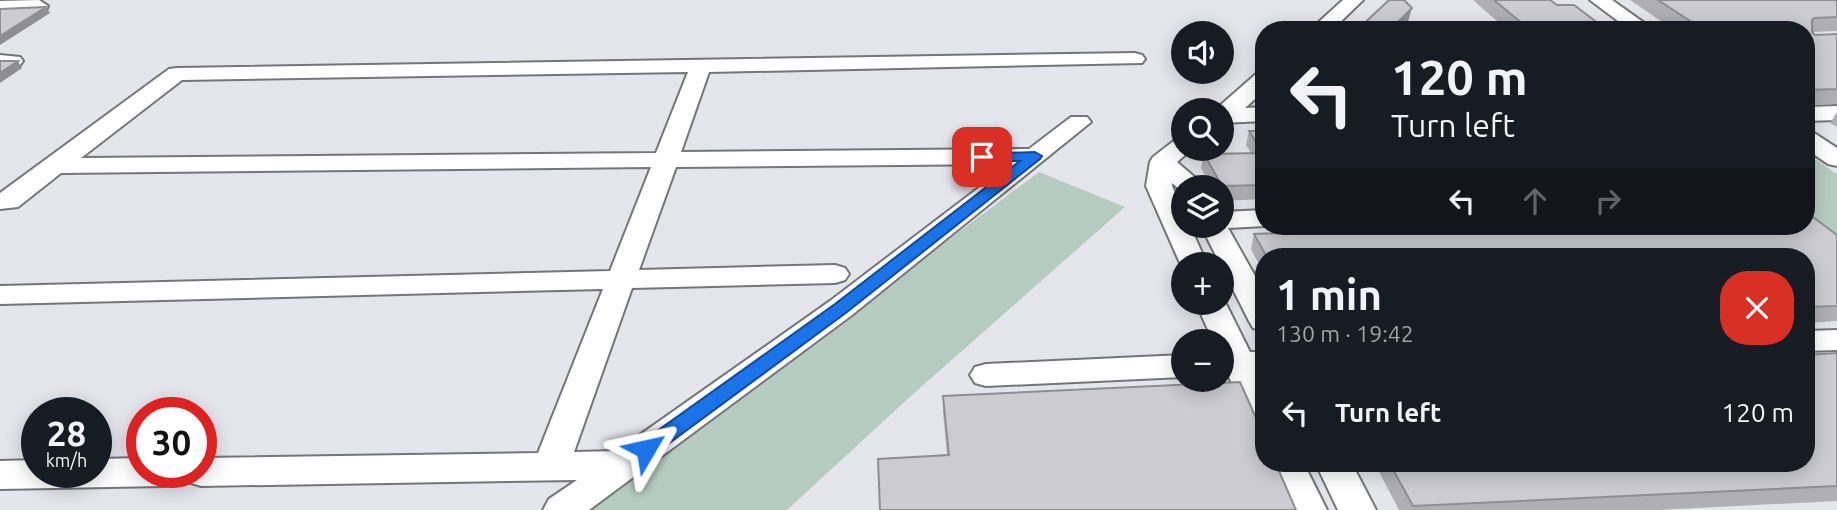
<!DOCTYPE html>
<html lang="en">
<head>
<meta charset="utf-8">
<style>
	body { margin:0; font-family:Ubuntu,sans-serif; background:#242831; color:#f1f3f6; height:100vh; display:flex; flex-direction:column; font-size:26px; white-space:nowrap }
	* { box-sizing:border-box; margin:0 }
	p { font-size:23px; color:#9ea1a6 }
	.icon { flex:none; width:38px; height:38px; fill:none; stroke:currentColor; stroke-width:2; stroke-linecap:round; stroke-linejoin:round }
	.map { position:relative; flex:1; overflow:hidden }
	.side { position:absolute; left:1255px; top:248px; width:560px; height:224px; display:flex; flex-direction:column; background:#171b24; border-radius:28px; box-shadow:0 4px 18px #0003 }
	.side>* { flex:none }
	.guide { position:absolute; left:1255px; top:21px; width:560px; height:214px; border-radius:28px; box-shadow:0 4px 18px #0003; background:#171b24; color:#f1f3f6; overflow:hidden }
	.tools { position:absolute; left:1171px; top:21px; display:grid; gap:14px }
	.tools a { display:grid; place-items:center; width:63px; height:63px; border-radius:50%; background:#171b24; box-shadow:0 4px 18px #0003; font-size:35px }
	.speed { position:absolute; left:21px; top:397px; display:flex; gap:14px; font-size:35px; font-weight:700; text-align:center }
	.speed>* { display:grid; place-content:center; width:91px; height:91px; border-radius:50%; background:#171b24; box-shadow:0 4px 18px #0003; line-height:1 }
	.speed small { font-size:18px; font-weight:400 }
	.speed .limit { border:10px solid #d22; background:#fff; color:#111 }
	.pin { position:absolute; display:grid; place-items:center; width:60px; height:60px; color:#fff; margin:-30px; border-radius:14px; box-shadow:0 4px 10px #0006 }
	.me { position:absolute; width:77px; margin:-38px; rotate:54deg; stroke-linejoin:round; filter:drop-shadow(0 0 5px #0008) }
	.turn { display:flex; align-items:center; gap:24px; height:147px; padding:0 21px; font-size:32px }
	.turn .icon { width:91px; height:91px; stroke-width:2.5 }
	.turn b { display:block; font-size:49px; line-height:60px }
	.lanes { display:flex; align-items:center; height:66px; padding:0 21px; background:#0003; justify-content:center; gap:35px; direction:ltr }
	.lanes .off { opacity:.35 }
	.round { display:grid; place-items:center; flex:none; width:74px; height:74px; border-radius:28px; background:#242831 }
	.head { display:flex; align-items:center; justify-content:space-between; height:119px; padding:0 21px }
	h1 { font-size:42px; font-weight:700; line-height:52px }
	ul { padding:0; list-style:none }
	li { display:flex; align-items:center; gap:21px; height:91px; padding:0 21px }
	li div { flex:1 }
	li b { display:block; font-size:26px }
	li em { font-style:normal }
	.map>svg:first-child { display:block }
	.green { fill:#b7ccc0 }
	.lines { fill:none; stroke-linecap:round; stroke-linejoin:round }
	.street-casing { stroke:#75757a; stroke-width:4 }
	.street { fill:#fff; fill-rule:evenodd }
	.wall { fill:#afafb5 }
	.shaded-wall { fill:#8f8f93 }
	.building { fill:#ccccd2; stroke:#8f8f93; stroke-width:2 }
	.route { fill:#1a73e8; stroke:#114b97; stroke-width:2 }
</style>
</head>
<body>
<div class="map">
<svg width="1837" height="510" viewBox="0 0 1837 510">
	<rect width="100%" height="100%" fill="#e5e6ec"/>
	<!-- green -->
	<g class="green">
		<path d="M1806 153 1837 174V250L1806 226Z"/>
		<path d="M1039 172 1125 207 912 395 787 510H587Z"/>
	</g>
	<g class="lines">
		<defs>
			<g id="street">
				<path d="M39 0 48 6 46 10 0 13V1Z"/>
				<path d="M1343 0H1363L1332 30H1310Z"/>
				<path d="M1590 0H1612L1654 30H1630Z"/>
				<path d="M1135 53 1142 55 1145 59 1142 63 709 72 681 152 1029 149 1071 117H1087L1091 122 852 315 589 510H543L549 499 577 480 201 486 188 482 183 472H201V458L538 453 603 289 0 304V286L610 271 651 167 61 173 18 207 0 209V193L169 69 177 68ZM688 72 656 153 81 158 182 80ZM1010 164 830 301 617 451 574 452 632 288 835 283 845 280 849 274 845 268 835 265 639 270 676 167Z"/>
				<path d="M0 55 20 57 23 61 20 65 0 67Z"/>
				<path d="M1264 73V91L1245 108 1264 107V121L1222 123V110H1215L1256 74Z"/>
				<path d="M1837 106V120L1806 121V107Z"/>
				<path d="M1806 131 1814 133 1837 148V166L1828 164 1806 149Z"/>
				<path d="M1183 138V149H1192L1177 162 1206 187H1183V192L1172 183V186L1183 211V226H1190L1207 264H1183V270L1146 186 1150 162 1153 157 1175 140Z"/>
				<path d="M1264 210 1265 226 1228 228 1264 292V331L1253 328 1249 321 1201 226H1222V212Z"/>
				<path d="M1222 296 1250 352H1264V374H1260L1264 381V429L1252 426 1228 375H1222V341H1213L1196 303H1222Z"/>
				<path d="M1837 330V350L1806 351V331Z"/>
				<path d="M1183 355V377L986 386 975 383 970 375 975 367 986 364Z"/>
				<path d="M142 458V472H182L177 482 164 486 0 489V461L37 460V472H96V459Z"/>
				<path d="M1268 464H1304L1327 510H1289Z"/>
				<path d="M1316 464H1352L1376 510H1338Z"/>
			</g>
		</defs>
		<!-- street casing -->
		<use href="#street" class="street-casing"/>
		<!-- street -->
		<use href="#street" class="street"/>
	</g>
	<!-- wall -->
	<g class="wall">
		<path d="M1473 0H1550L1557 5 1607 30H1507Z"/>
		<path d="M1630 0H1837V31L1812 32 1815 35 1837 34V104L1806 105V30H1674Z"/>
		<path d="M1837 112V127L1830 123Z"/>
		<path d="M1249 131H1264V199L1222 201V187H1211L1201 168 1204 154 1251 153 1246 145Z"/>
		<path d="M1254 234 1837 235V321L1806 323V257H1264V274L1251 249Z"/>
		<path d="M1837 353V501L1658 510H1399L1375 464H1806Z"/>
		<path d="M943 396 1296 510 947 455 943 412Z"/>
	</g>
	<!-- shaded-wall -->
	<g class="shaded-wall">
		<path d="M46 7 50 13 0 45V36Z"/>
		<path d="M1412 8 1407 25 1402 30H1390Z"/>
		<path d="M18 61 22 68 0 83V73Z"/>
	</g>
	<!-- building -->
	<g class="building">
		<path d="M1389 0H1404L1412 8 1390 30H1357Z"/>
		<path d="M1494 0H1550L1557 5H1574L1607 30H1530Z"/>
		<path d="M1658 0H1837V17L1814 18 1812 20V32L1815 35 1837 34V89L1806 90V30H1704Z"/>
		<path d="M46 7 0 36V9Z"/>
		<path d="M0 61H18L0 73Z"/>
		<path d="M1249 131H1264V185L1222 186 1204 154 1263 153Z"/>
		<path d="M1806 214H1809L1837 235V306L1806 307V257H1267L1254 234 1483 226H1806Z"/>
		<path d="M1837 353V486L1413 506 1390 464H1806V355Z"/>
		<path d="M1240 382 1264 436V464H1276L1296 510H880L878 459 949 455 943 396Z"/>
	</g>
	<!-- route -->
	<path class="route" d="M1035 152 1042 156 1040 159 847 312 653 455 646 457 639 455 636 449 639 444 835 304 1020 161H982L977 160V154Z"/>
</svg>
<div class="tools">
<a><svg class="icon" aria-label="sound" viewBox="0 0 24 24"><path d="M4 9h4l5-4v14l-5-4H4zM17 9q2 3 0 6"/></svg></a>
<a><svg class="icon" aria-label="search" viewBox="0 0 24 24"><circle cx="10" cy="10" r="6"/><path d="M15 15l6 6"/></svg></a>
<a><svg class="icon" aria-label="layers" viewBox="0 0 24 24"><path d="M12 4l9 5-9 5-9-5zM3 14l9 5 9-5"/></svg></a>
<a>+</a>
<a>−</a>
</div>
<div class="speed"><div>28<small>km/h</small></div><div class="limit">30</div></div>
<div class="pin" style="left:982px;top:157px;background:#d93025"><svg class="icon" aria-label="arrive" viewBox="0 0 24 24"><path d="M6 21V4h12l-3 4 3 4H6"/></svg></div>
<svg class="me" style="left:646px;top:449px" viewBox="-20 -20 40 40"><path d="M0-17L14 15 0 8-14 15z" fill="#1a73e8" stroke="#fff" stroke-width="4"/></svg>
<div class="guide">
<div class="turn"><svg class="icon" aria-label="left" viewBox="0 0 24 24"><path d="M17 20v-9H6M10 6l-5 5 5 5"/></svg><div><b>120 m</b>Turn left</div></div>
<div class="lanes"><svg class="icon" aria-label="left" viewBox="0 0 24 24"><path d="M17 20v-9H6M10 6l-5 5 5 5"/></svg><svg class="icon off" aria-label="ahead" viewBox="0 0 24 24"><path d="M12 20V5M6 11l6-6 6 6"/></svg><svg class="icon off" aria-label="right" viewBox="0 0 24 24"><path d="M7 20v-9h11M14 6l5 5-5 5"/></svg></div>
</div>
<section class="side">
<div class="head"><div><h1>1 min</h1><p>130 m · 19:42</p></div><a class="round" style="background:#d93025;color:#fff"><svg class="icon" aria-label="close" viewBox="0 0 24 24"><path d="M6 6l12 12M18 6L6 18"/></svg></a></div>
<ul>
<li><svg class="icon" aria-label="left" viewBox="0 0 24 24"><path d="M17 20v-9H6M10 6l-5 5 5 5"/></svg><div><b>Turn left</b></div><em>120 m</em></li>
</ul>
</section>
</div>
</body>
</html>
